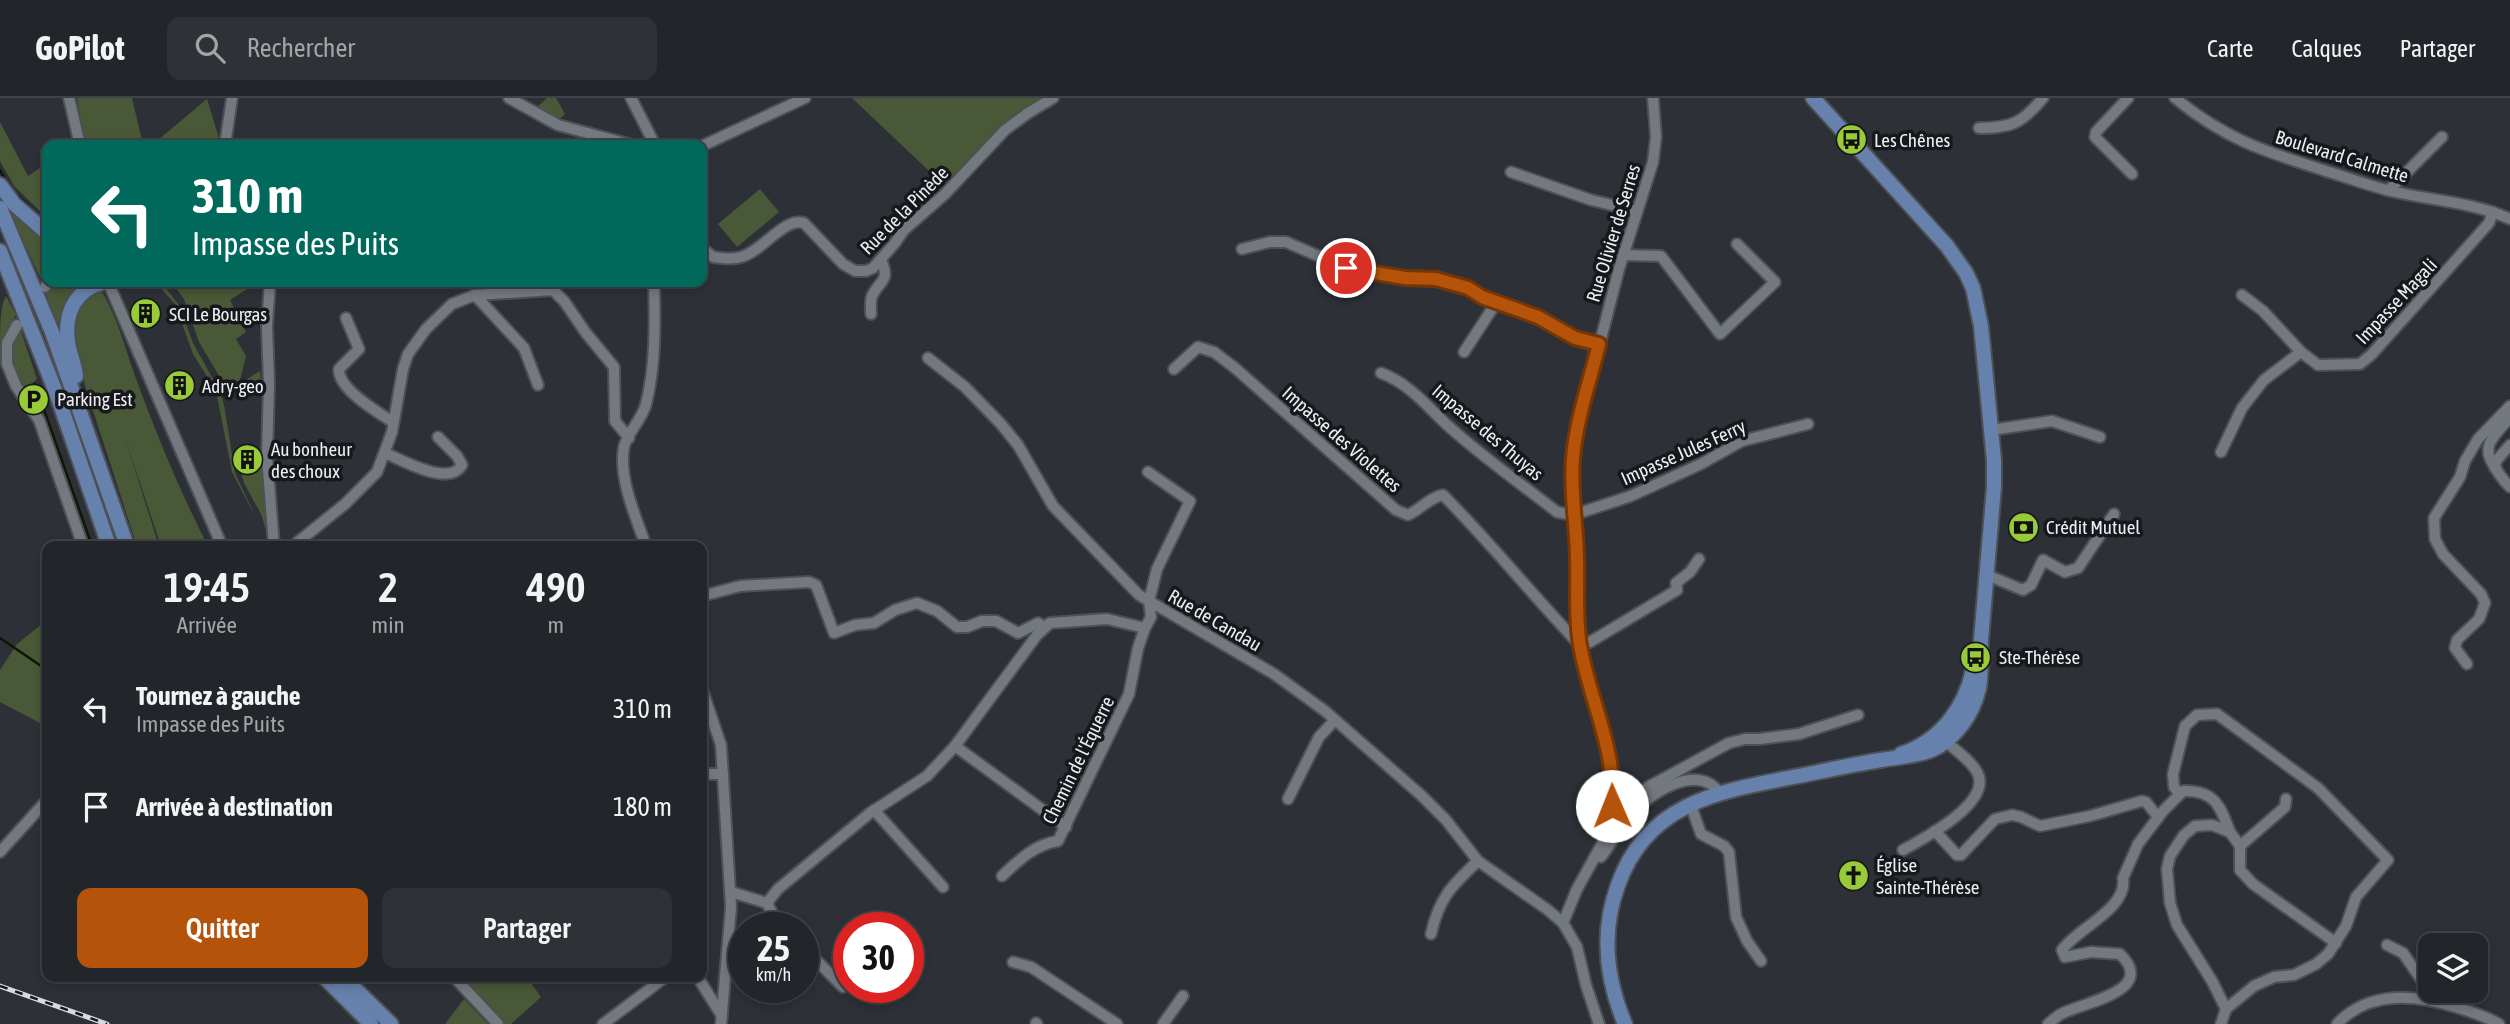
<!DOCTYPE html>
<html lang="fr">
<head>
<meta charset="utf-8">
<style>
	body { margin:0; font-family:"Asap Condensed",sans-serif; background:#2e3135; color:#f1f3f6; height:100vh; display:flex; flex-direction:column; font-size:26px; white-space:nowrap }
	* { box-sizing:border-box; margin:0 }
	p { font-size:23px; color:#a2a5a8 }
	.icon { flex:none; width:38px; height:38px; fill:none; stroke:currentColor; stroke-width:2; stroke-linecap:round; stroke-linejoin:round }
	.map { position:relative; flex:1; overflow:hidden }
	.details { position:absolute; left:42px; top:443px; width:665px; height:441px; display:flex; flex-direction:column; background:#222529; border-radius:14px; box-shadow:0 4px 10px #0003,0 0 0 2px #3f4246 }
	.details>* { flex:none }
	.top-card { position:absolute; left:42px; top:42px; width:665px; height:147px; border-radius:14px; box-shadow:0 4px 10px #0003,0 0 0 2px #3f4246; background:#00695c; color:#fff; overflow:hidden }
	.controls { position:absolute; left:2418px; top:835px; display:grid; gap:14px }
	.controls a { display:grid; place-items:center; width:70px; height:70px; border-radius:14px; background:#222529; box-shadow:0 4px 10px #0003,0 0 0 2px #3f4246; font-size:35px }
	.speed { position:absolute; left:728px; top:814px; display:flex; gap:14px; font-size:35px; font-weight:700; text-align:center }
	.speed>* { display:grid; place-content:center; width:91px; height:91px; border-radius:50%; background:#222529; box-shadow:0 4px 10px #0003,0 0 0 2px #3f4246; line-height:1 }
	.speed small { font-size:18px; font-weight:400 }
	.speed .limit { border:10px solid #d22; background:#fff; color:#111 }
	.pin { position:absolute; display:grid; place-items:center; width:60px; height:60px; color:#fff; margin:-30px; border:4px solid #fff; border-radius:50%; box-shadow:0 2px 7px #0007 }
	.me { position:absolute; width:77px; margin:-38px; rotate:359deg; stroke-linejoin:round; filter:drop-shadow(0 0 5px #0008) }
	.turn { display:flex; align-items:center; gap:24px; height:147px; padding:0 35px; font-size:32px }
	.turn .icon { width:91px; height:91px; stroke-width:2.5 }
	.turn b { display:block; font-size:49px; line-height:60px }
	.eta { display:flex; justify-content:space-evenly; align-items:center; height:119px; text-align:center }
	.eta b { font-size:42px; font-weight:600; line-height:49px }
	.cta { display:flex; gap:14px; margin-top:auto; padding:14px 35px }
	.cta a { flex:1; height:80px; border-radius:14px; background:#b45309; color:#fff; font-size:28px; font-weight:600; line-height:80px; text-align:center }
	.cta a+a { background:#2e3135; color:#f1f3f6 }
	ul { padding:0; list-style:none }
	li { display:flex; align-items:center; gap:21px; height:98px; padding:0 35px }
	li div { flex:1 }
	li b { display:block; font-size:26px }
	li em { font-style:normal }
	header { display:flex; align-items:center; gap:42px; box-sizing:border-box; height:98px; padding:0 35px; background:#222529; border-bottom:2px solid #3f4246 }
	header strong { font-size:33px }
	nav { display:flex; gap:38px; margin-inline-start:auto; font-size:24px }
	.search { width:490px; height:63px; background:#2e3135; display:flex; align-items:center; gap:18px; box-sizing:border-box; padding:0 24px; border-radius:14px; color:#a2a5a8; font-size:26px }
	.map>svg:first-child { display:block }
	.green { fill:#495836 }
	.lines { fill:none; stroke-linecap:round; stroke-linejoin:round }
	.stream { stroke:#0e1800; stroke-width:2.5 }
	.minor-casing { stroke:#4d5055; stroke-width:14 }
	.major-casing { stroke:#4d5055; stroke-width:18 }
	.minor { stroke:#747980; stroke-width:10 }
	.major { stroke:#6681ab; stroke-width:14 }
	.rail-casing { stroke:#d7d9dd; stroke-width:5 }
	.rail { stroke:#17181b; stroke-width:2.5; stroke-dasharray:8; stroke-linecap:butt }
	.route-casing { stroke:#753606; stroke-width:18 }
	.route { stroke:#b45309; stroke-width:12 }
	.labels { text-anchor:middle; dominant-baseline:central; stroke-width:7; stroke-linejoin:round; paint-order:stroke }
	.poi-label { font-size:19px; fill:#eceef2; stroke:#17181b; text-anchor:start }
	.street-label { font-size:19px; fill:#eceef2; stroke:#17181b }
</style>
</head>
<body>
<header>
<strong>GoPilot</strong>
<div class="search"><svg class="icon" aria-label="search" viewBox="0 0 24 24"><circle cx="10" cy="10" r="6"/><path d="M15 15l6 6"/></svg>Rechercher</div>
<nav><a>Carte</a><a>Calques</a><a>Partager</a></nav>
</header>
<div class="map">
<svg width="2510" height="926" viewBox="0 0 2510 926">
	<rect width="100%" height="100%" fill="#2d3137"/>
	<!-- green -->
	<g class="green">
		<path d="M77 0H132L143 47H85Z"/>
		<path d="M547 0H556L565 16 557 23 536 10Z"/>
		<path d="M852 0H1047L947 90Z"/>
		<path d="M207 1 221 47H152Z"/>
		<path d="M0 24 28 78 47 65V120L14 88 0 63Z"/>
		<path d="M760 91 779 114 737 149 718 126Z"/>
		<path d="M4 102 47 141V177L42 183Z"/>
		<path d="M56 184H90L63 223 59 225 55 223 46 196Z"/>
		<path d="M155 184H161L179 207 193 245 220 294 224 307 235 375 256 420 232 374 216 293 193 256 175 206Z"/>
		<path d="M172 184H258L230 202 246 234 236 241 246 258 239 286 260 273 263 298 228 293 199 244 184 201Z"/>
		<path d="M101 192C118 221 124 247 135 278 156 335 180 394 208 448H161L125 340 159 448H137L85 288 74 234 76 216 83 202Z"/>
		<path d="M6 198 16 217 0 246C0 231 0 208 6 198Z"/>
		<path d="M20 230 37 281 27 290C13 282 7 259 11 244 13 239 18 234 20 230Z"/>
		<path d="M262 363 269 442 261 416 244 385 239 368Z"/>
		<path d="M47 522V620L40 625 0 604V572L17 546Z"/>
		<path d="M459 879H538L531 885 541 899 511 926H504Z"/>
		<path d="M464 901 488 926H445Z"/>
	</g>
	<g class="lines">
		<!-- stream -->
		<g class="stream">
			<path d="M0 72 7 85"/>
			<path d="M13 93 46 125"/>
			<path d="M35 286 92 448"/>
			<path d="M0 540 47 572"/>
		</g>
		<defs>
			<g id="minor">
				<path d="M69 0 80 47"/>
				<path d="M509 0 558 27 632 47"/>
				<path d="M631 0 655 47"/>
				<path d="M2128 0 2096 34 2095 39 2132 76"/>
				<path d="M2175 0C2225 41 2263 53 2323 72 2345 79 2368 87 2390 93 2429 102 2473 104 2510 121"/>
				<path d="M1979 30C2012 30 2022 25 2043 0"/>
				<path d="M225 47 232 0"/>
				<path d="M702 48 805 0"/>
				<path d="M1511 74 1591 102 1637 113"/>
				<path d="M2389 92 2442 39"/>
				<path d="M702 150 713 159C722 160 732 162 741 159 763 153 784 119 804 125L843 166 855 173H866L873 170 895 145 904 132 945 96 1005 32 1028 15 1053 0"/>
				<path d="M1242 151 1270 144H1286L1346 170 1405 180 1436 181 1468 190 1482 199 1538 219 1575 240 1599 246"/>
				<path d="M1623 157 1661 158 1720 236 1775 184 1737 146"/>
				<path d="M108 184 222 448"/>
				<path d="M270 184 267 228 269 286 267 359 274 448"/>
				<path d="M45 189 49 184"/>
				<path d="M475 197 524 250 538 287"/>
				<path d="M2242 197 2263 213 2301 254 2318 267 2360 266 2372 256 2489 125 2493 114"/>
				<path d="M871 216C871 211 870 203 872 198 879 182 891 184 881 162"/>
				<path d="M346 220 359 251 339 271C338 291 377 314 393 324"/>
				<path d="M17 227 7 245V266L16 288 39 322 83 448"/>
				<path d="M1464 254 1496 205"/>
				<path d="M928 260 965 289 1001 326 1018 347 1053 408 1139 497 1149 503 1157 471 1190 403 1148 374"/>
				<path d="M1174 271 1198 249 1214 254 1235 270 1396 412 1408 417C1421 411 1430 399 1443 397 1491 445 1533 498 1580 547L1590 544 1677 492 1676 485 1690 474 1699 461"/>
				<path d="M1381 275C1408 285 1425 306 1445 325 1480 357 1520 385 1557 414L1573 417 1631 398 1701 366 1742 343 1808 326"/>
				<path d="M2510 319C2497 336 2480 346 2493 366 2498 375 2503 382 2510 389"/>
				<path d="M1991 332 2052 323 2100 339"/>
				<path d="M2221 354 2242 310 2264 282 2301 254"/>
				<path d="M385 355C404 363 449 389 462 367L457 358 438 339"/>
				<path d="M2495 370 2496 363 2510 347"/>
				<path d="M293 448 345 406 377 374 392 334 403 271 408 256 426 231 452 206 475 197 553 192 564 203 586 235 614 269 615 323 629 340"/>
				<path d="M646 448C636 420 618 379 624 349 627 335 642 322 646 306 656 267 655 224 654 184"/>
				<path d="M1987 477 2023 492 2031 487 2043 462 2065 474 2078 470 2114 416"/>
				<path d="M702 498 740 488 809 484 816 487 834 535 855 527 874 525 895 512 917 505 937 513 957 529H967L982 523H996L1018 535 1038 525 1045 529"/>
				<path d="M2467 566 2455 550 2457 542 2479 521 2485 505 2481 496 2443 456 2435 441 2434 420 2460 379 2465 363 2478 341 2510 308"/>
				<path d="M702 591 721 647 731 809 721 926"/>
				<path d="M955 648 1066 729"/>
				<path d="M702 676H723"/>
				<path d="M2180 696 2174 689 2173 676 2185 628 2197 617 2217 616 2318 690 2388 762 2356 799 2346 828 2328 856 2316 866 2294 877 2274 879 2254 888 2226 911"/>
				<path d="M1288 701 1319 639 1334 623"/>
				<path d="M1690 705 1701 736 1724 748 1729 754 1736 819 1747 843 1761 863"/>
				<path d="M874 712 943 789"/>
				<path d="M1631 715 1640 697 1648 689 1729 645 1745 641H1759L1799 636 1858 617"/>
				<path d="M1935 733 1957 757H1961L1995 721 2012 717 2021 719 2040 728 2090 718 2142 703 2146 704 2158 719"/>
				<path d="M2240 748 2285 709 2286 701"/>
				<path d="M1903 752C1923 741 1994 704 1977 674 1970 661 1952 650 1941 639"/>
				<path d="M0 754 47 702"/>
				<path d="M1601 759C1612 745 1620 727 1633 714 1652 694 1698 665 1719 694"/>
				<path d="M1002 778C1019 762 1034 747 1058 743L1129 596 1138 550 1145 530"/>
				<path d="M731 794 767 805 778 791 870 715 927 678 955 648 1037 537 1050 525 1107 521 1145 530 1151 519 1149 503 1274 576 1325 613 1422 698 1446 722 1478 763 1548 812 1563 825"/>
				<path d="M767 805 775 821 783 830"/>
				<path d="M1431 836C1439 800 1452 787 1478 763"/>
				<path d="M2387 847 2403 855 2436 903"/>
				<path d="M803 849 843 889"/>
				<path d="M1013 864 1031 869 1117 926"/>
				<path d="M453 878 498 926"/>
				<path d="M697 878 722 918"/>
				<path d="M1036 925 1037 926"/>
				<path d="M603 926 667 878"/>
				<path d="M1163 926 1183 898"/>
				<path d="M1599 926 1586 887 1577 849 1563 825 1577 791 1602 746 1613 708 1614 688 1607 646 1580 547 1577 452 1573 417V360L1579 326 1619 171 1653 64 1656 39 1653 0"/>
				<path d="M2048 926C2052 923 2057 918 2061 916 2084 904 2158 893 2120 856L2091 854 2065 859 2062 852C2077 830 2128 811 2123 780L2138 746 2163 713 2183 693C2214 692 2220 707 2230 734"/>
				<path d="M2221 926 2226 911 2212 883 2177 827 2170 805 2167 771 2170 758 2184 737 2195 728 2212 727 2230 734 2240 748V772L2253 786 2336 845"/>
				<path d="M2337 926C2370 891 2417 897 2459 910 2472 914 2487 919 2499 926"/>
			</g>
			<g id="major">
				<path d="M0 87 14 106 47 135"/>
				<path d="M0 110 52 234 127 448"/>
				<path d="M0 153 57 297 109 448"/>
				<path d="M76 278C75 267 70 256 68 245 64 216 74 192 104 184"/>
				<path d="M1901 656C1940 643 1965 610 1973 572"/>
				<path d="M323 878 371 926"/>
				<path d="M342 878 391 926"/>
				<path d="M1625 926C1606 881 1601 833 1618 787 1646 707 1715 694 1788 680 1819 674 1850 667 1881 662 1916 656 1937 659 1961 628 1969 618 1976 603 1979 590 1982 574 1980 558 1981 542 1985 491 1990 440 1994 389V363L1981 228 1973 190 1966 175 1947 148 1813 0"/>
			</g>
		</defs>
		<!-- minor casing -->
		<use href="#minor" class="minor-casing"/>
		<!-- major casing -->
		<use href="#major" class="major-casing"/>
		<!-- minor -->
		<use href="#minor" class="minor"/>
		<!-- major -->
		<use href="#major" class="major"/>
		<defs>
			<path id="rail" d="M0 888 107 926"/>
		</defs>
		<!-- rail casing -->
		<use href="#rail" class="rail-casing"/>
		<!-- rail -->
		<use href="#rail" class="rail"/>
	</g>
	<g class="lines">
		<defs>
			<path id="route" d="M1346 170 1405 180 1436 181 1468 190 1482 199 1538 219 1575 240 1599 246C1590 283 1576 322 1573 360 1570 395 1577 428 1577 462 1578 489 1575 519 1580 547 1589 601 1617 652 1612 708"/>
		</defs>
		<!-- route casing -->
		<use href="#route" class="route-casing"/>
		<!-- route -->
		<use href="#route" class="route"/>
	</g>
	<!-- icons -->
	<defs>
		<symbol id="bus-disc" viewBox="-11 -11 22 22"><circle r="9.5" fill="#98cb37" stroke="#17181b"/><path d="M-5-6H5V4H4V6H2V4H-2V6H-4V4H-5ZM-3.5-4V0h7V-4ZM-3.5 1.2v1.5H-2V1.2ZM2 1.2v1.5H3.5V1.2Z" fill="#111"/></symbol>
		<symbol id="building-disc" viewBox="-11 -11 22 22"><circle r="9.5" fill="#98cb37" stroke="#17181b"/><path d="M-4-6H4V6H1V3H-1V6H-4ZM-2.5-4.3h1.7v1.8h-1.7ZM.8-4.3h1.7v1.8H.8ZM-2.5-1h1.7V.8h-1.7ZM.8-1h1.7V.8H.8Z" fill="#111"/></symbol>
		<symbol id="parking-disc" viewBox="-11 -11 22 22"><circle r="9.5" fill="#98cb37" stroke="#17181b"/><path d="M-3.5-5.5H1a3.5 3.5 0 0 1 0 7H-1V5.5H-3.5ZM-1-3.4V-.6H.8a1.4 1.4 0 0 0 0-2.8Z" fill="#111"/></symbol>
		<symbol id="bank-disc" viewBox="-11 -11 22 22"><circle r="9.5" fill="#98cb37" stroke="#17181b"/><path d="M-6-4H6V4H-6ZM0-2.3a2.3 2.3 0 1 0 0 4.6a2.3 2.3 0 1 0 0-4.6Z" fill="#111"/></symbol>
		<symbol id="church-disc" viewBox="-11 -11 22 22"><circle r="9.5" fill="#98cb37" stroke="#17181b"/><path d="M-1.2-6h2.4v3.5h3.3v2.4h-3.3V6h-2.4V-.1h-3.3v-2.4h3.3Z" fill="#111"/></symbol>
	</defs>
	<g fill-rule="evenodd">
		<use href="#bus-disc" x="1834" y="24" width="35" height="35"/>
		<use href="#building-disc" x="128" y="198" width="35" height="35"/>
		<use href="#building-disc" x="162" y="270" width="35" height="35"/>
		<use href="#parking-disc" x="16" y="284" width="35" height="35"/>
		<use href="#building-disc" x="230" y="344" width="35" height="35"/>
		<use href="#bank-disc" x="2006" y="412" width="35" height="35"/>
		<use href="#bus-disc" x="1958" y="542" width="35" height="35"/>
		<use href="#church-disc" x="1836" y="760" width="35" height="35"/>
	</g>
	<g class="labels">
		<!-- poi labels -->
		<g class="poi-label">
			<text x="1874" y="42">Les Chênes</text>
			<text x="169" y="216">SCI Le Bourgas</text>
			<text x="202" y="288">Adry-geo</text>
			<text x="57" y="301">Parking Est</text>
			<text x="271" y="351">Au bonheur<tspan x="271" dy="22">des choux</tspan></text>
			<text x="2046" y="429">Crédit Mutuel</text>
			<text x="1999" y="559">Ste-Thérèse</text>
			<text x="1876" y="767">Église<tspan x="1876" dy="22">Sainte-Thérèse</tspan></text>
		</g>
		<!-- street labels -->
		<g class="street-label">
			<text transform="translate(2342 58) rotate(17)">Boulevard Calmette</text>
			<text transform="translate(904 112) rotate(-45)">Rue de la Pinède</text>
			<text transform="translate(1613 135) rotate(-73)">Rue Olivier de Serres</text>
			<text transform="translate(2396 203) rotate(-47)">Impasse Magali</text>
			<text transform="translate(1488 334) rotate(40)">Impasse des Thuyas</text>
			<text transform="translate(1342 341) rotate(41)">Impasse des Violettes</text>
			<text transform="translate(1683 354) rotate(-24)">Impasse Jules Ferry</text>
			<text transform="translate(1215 522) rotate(30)">Rue de Candau</text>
			<text transform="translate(1078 662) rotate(-64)">Chemin de l'Équerre</text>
		</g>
	</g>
</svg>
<div class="controls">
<a><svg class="icon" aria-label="layers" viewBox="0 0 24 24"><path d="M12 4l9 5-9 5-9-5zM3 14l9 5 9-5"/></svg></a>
</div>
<div class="speed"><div>25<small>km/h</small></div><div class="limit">30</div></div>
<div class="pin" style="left:1346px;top:170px;background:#d93025"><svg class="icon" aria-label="arrive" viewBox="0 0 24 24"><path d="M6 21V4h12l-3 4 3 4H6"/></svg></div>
<svg class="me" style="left:1612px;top:708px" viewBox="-20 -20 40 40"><circle r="19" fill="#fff"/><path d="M0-13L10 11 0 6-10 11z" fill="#b45309"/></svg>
<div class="top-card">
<div class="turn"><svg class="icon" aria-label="left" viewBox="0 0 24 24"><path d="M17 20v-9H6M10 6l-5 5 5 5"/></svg><div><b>310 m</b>Impasse des Puits</div></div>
</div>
<section class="details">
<div class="eta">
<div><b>19:45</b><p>Arrivée</p></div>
<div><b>2</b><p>min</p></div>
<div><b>490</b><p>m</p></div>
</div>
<ul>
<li><svg class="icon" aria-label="left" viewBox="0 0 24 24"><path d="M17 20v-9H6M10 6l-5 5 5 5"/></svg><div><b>Tournez à gauche</b><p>Impasse des Puits</p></div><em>310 m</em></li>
<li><svg class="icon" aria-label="arrive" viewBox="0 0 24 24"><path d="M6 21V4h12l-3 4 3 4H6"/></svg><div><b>Arrivée à destination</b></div><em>180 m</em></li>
</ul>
<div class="cta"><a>Quitter</a><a>Partager</a></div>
</section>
</div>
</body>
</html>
